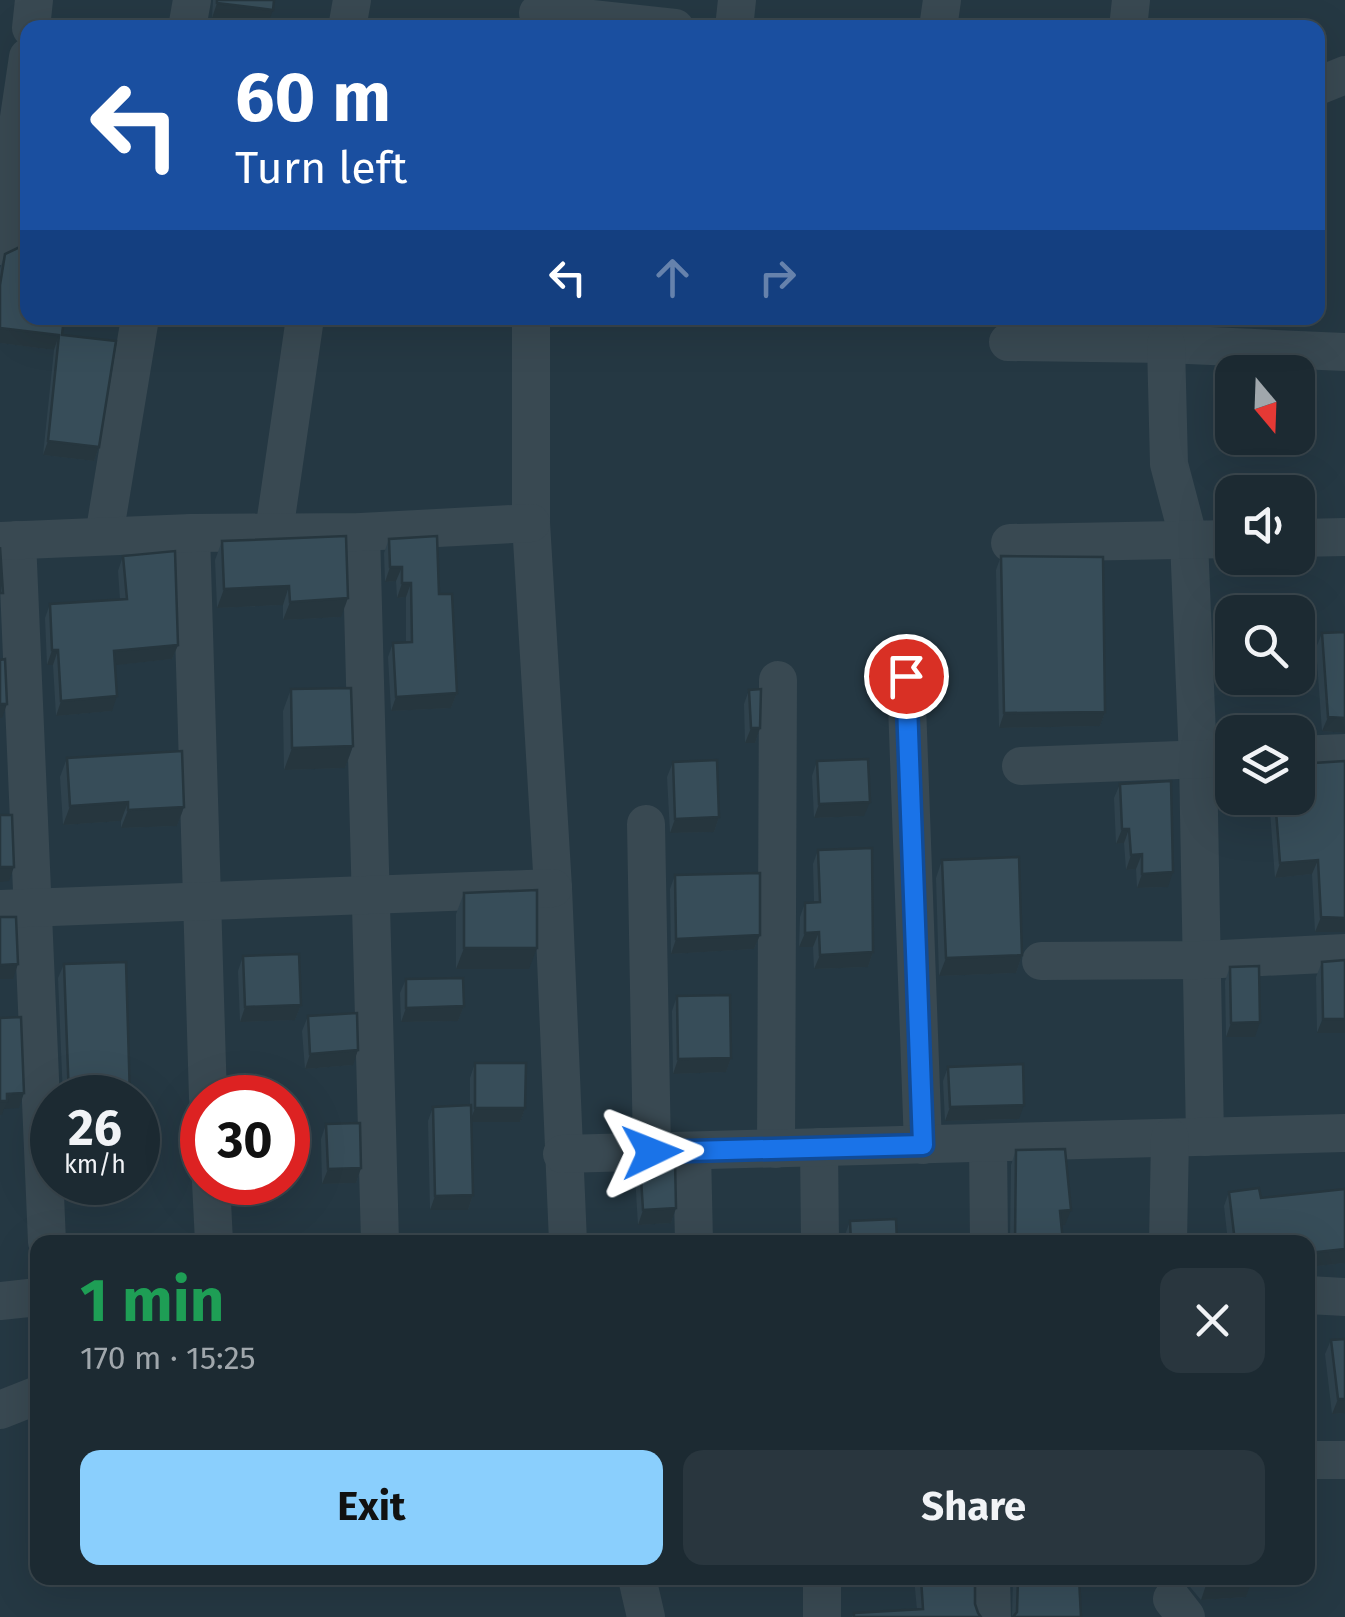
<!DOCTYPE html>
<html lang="en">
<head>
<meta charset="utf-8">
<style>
	body { margin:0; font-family:"Fira Sans",sans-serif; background:#29363e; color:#f1f3f6; height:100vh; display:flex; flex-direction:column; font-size:38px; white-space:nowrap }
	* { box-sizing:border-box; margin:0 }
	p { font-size:32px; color:#a0a7ac }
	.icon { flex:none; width:55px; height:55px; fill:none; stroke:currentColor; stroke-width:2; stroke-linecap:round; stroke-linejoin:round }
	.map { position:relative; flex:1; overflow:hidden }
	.sheet { position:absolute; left:30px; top:1235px; width:1285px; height:350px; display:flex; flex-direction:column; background:#1c2a32; border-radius:20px; box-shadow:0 10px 40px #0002,0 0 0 2px #3a464d }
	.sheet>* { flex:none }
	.guide { position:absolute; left:20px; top:20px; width:1305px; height:305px; border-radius:20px; box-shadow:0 10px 40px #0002,0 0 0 2px #3a464d; background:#1a4fa0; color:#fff; overflow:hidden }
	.needle { width:65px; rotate:161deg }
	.fabs { position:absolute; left:1215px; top:355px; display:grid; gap:20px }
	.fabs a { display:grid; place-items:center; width:100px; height:100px; border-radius:20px; background:#1c2a32; box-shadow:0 10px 40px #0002,0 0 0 2px #3a464d; font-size:50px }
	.speed { position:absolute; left:30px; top:1075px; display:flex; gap:20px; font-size:50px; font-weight:700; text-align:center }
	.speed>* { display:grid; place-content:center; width:130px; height:130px; border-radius:50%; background:#1c2a32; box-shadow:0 10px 40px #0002,0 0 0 2px #3a464d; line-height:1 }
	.speed small { font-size:25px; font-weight:400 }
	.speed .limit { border:15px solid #d22; background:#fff; color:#111 }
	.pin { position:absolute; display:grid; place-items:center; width:85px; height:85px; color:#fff; margin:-42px; border:5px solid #fff; border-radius:50%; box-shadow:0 2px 10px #0007 }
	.me { position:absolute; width:110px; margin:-55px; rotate:88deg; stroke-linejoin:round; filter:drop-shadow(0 0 8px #0008) }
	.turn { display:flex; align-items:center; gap:35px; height:210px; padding:0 50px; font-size:45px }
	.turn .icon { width:130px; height:130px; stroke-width:2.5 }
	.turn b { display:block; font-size:70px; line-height:85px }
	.lanes { display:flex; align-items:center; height:95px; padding:0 50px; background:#0003; justify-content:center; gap:50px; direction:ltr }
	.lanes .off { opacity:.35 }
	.round { display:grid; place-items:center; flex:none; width:105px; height:105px; border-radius:20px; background:#29363e }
	.summary { display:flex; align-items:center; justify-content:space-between; height:170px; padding:0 50px }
	h1 { font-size:60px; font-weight:700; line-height:75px; color:#1e9e55 }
	.button { display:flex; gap:20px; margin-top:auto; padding:20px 50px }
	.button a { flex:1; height:115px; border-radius:20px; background:#8acffd; color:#111; font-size:40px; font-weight:700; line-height:115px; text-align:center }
	.button a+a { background:#29363e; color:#f1f3f6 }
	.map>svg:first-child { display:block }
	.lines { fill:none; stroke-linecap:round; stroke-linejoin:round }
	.minor { stroke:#394952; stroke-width:38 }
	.wall { fill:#2f424d }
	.shaded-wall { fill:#26363e }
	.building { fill:#374d59; stroke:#26363e; stroke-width:2.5 }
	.route-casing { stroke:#114b97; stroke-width:25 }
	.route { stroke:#1a73e8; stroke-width:18 }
</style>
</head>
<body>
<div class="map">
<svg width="1345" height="1617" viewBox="0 0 1345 1617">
	<rect width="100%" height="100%" fill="#253843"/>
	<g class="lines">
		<!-- minor -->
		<g class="minor">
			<path d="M538 13 675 28"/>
			<path d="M31 28 34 0"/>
			<path d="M187 28 192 0"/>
			<path d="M347 28 352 0"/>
			<path d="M734 28 737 0"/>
			<path d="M938 28 942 0"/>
			<path d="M1128 28 1131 0"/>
			<path d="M1318 86 1345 75"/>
			<path d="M0 246 28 57"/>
			<path d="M531 318V523L553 888 568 1242"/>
			<path d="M1008 342 1166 344 1345 352"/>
			<path d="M1166 344 1169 464 1189 540 1198 760 1205 1137"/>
			<path d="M274 532 305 318"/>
			<path d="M361 532 380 1242"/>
			<path d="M191 533 208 1098"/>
			<path d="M104 536 140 318"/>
			<path d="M1298 538 1345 537"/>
			<path d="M17 540 47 1242"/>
			<path d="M0 541 191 533 361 532 531 523"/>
			<path d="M1010 543 1232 539"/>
			<path d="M906 677 923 1145"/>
			<path d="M1298 755 1345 753"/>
			<path d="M1021 766 1232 758"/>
			<path d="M646 824 652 1152"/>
			<path d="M0 909 553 888"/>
			<path d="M1041 961 1202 960 1345 953"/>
			<path d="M988 1143 989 1242"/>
			<path d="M819 1147 820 1242"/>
			<path d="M776 1149 778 680"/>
			<path d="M692 1151 694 1242"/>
			<path d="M562 1154 1345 1133"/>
			<path d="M211 1182 214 1242"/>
			<path d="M1168 1242 1170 1138"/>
			<path d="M1308 1295 1345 1297"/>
			<path d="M0 1301 38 1297"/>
			<path d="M0 1410 38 1395"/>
			<path d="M1308 1460H1345"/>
			<path d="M637 1578 646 1617"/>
			<path d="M822 1578V1617"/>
			<path d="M991 1578 992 1617"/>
			<path d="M1172 1599 1186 1617"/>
		</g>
	</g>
	<!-- wall -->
	<g class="wall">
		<path d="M213 0H274L268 24 212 18Z"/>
		<path d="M28 214V318L62 335 99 447 94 461 43 455 54 350 0 343V268L5 254 22 246Z"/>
		<path d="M389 539 439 594 457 693 451 708 391 711 388 657 393 643 406 642V597L397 598 396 581 385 582 384 553Z"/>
		<path d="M222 541 341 617 283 620V605L217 608 215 560Z"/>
		<path d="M123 556 178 645 172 659 115 665 112 711 56 716 53 665H47L45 618 50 604 120 600 118 571Z"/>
		<path d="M1001 556 1105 712 1100 726 999 728 996 570Z"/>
		<path d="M1345 632V733L1322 731 1316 648 1322 633Z"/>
		<path d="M291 689 353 746 345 768 284 770 283 711Z"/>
		<path d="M749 690 760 728 755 743H745L744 704Z"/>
		<path d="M67 758 184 807 177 826 121 828V821L63 825 60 777Z"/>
		<path d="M817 761 864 816 814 818 812 776Z"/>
		<path d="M673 762 719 817 714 832 670 833 667 777Z"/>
		<path d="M1314 763 1345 932H1315L1312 874 1275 878 1269 798H1298Z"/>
		<path d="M1120 784 1168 887 1137 888 1136 869 1126 870 1124 843 1116 844 1114 798Z"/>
		<path d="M818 850 873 952 868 967 814 969 813 947H799L800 917 805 903 814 902 813 864Z"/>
		<path d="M942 860 1022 955 1016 973 939 976 936 878Z"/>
		<path d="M675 875 760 935 754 949 671 954 670 889Z"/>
		<path d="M464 893 529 969H456V914Z"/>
		<path d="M243 956 301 1005 295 1020 240 1022 238 971Z"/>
		<path d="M1345 960 1317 1033 1316 977 1322 962Z"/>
		<path d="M64 964 130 1098H63L58 978Z"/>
		<path d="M1230 967 1255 1037H1226L1225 981Z"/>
		<path d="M406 979 464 1006 458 1021 401 1022 400 993Z"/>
		<path d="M677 996 731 1058 726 1072 673 1074 672 1011Z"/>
		<path d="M308 1016 353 1065 305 1069 302 1031Z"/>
		<path d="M475 1063 525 1108 520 1122H471L473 1195 468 1210H430L428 1121 433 1107 470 1105V1078Z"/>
		<path d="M948 1067 1019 1119 945 1121 943 1081Z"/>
		<path d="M326 1124 361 1168 356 1183 322 1184 321 1139Z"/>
		<path d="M1016 1150 1065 1225H1062L1063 1242H1010L1011 1165Z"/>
		<path d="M640 1162 676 1208 671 1223 638 1225 635 1176Z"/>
		<path d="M1345 1189V1263L1308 1267V1242H1228L1224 1206 1229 1192 1261 1198Z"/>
		<path d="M850 1221 897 1242H845V1235Z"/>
		<path d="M1345 1339V1413L1332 1414 1325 1354 1331 1340Z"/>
		<path d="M914 1578H975V1604L978 1613 981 1617H852L854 1613 917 1610Z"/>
		<path d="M1013 1578H1079L1012 1617Z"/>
		<path d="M1186 1578H1250L1246 1597 1201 1600 1186 1582Z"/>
	</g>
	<!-- shaded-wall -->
	<g class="shaded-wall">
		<path d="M217 3 273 10 268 24 212 18Z"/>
		<path d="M0 328 59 335 54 350 0 343Z"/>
		<path d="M48 441 99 447 94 461 43 455Z"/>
		<path d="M390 567H402L396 581 385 582Z"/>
		<path d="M402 583H411L406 597 397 598Z"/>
		<path d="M289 586 283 605 217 608 224 589Z"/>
		<path d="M348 598 341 617 283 620 290 602Z"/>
		<path d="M178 645 172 659 108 666 114 651Z"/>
		<path d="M52 650H58L53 665H47Z"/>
		<path d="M457 693 451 708 391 711 396 697Z"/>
		<path d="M117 696 112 711 56 716 61 701Z"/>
		<path d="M0 704H7L2 718H0Z"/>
		<path d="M1105 712 1100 726 999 728 1004 713Z"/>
		<path d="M1328 717 1345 718V733L1322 731Z"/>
		<path d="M751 728H760L755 743H745Z"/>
		<path d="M353 746 345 768 284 770 292 748Z"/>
		<path d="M128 802 121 821 63 825 70 806Z"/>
		<path d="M870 802 864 816 814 818 819 804Z"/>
		<path d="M184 807 177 826 121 828 128 810Z"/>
		<path d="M719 817 714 832 670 833 675 819Z"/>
		<path d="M1122 829H1129L1124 843 1116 844Z"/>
		<path d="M1142 854 1136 869 1126 870 1131 855Z"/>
		<path d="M1318 860 1312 874 1275 878 1280 863Z"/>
		<path d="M0 867H14L9 881 0 882Z"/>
		<path d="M1173 872 1168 887 1137 888 1142 874Z"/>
		<path d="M1321 917 1345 918V932H1315Z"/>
		<path d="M819 932 813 947H799L805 933Z"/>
		<path d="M760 935 754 949 671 954 676 939Z"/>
		<path d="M464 948H537L529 969H456Z"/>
		<path d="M873 952 868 967 814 969 820 955Z"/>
		<path d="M1022 955 1016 973 939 976 946 958Z"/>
		<path d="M18 964 13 979H0V965Z"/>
		<path d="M301 1005 295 1020 240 1022 245 1007Z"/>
		<path d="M464 1006 458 1021 401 1022 406 1008Z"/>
		<path d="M1323 1019H1345V1033H1317Z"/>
		<path d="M1260 1022 1255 1037H1226L1231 1023Z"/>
		<path d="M358 1050 353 1065 305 1069 310 1054Z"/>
		<path d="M731 1058 726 1072 673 1074 678 1059Z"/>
		<path d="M24 1093 19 1108 4 1109 2 1115H0V1101L7 1094Z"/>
		<path d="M1024 1105 1019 1119 945 1121 950 1107Z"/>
		<path d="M475 1108H525L520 1122H470Z"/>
		<path d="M361 1168 356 1183 322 1184 328 1169Z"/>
		<path d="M473 1195 468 1210H430L435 1196Z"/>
		<path d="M676 1208 671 1223 638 1225 643 1210Z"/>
		<path d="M1071 1210 1065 1225H1055L1060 1211Z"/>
		<path d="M1345 1249V1263L1308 1267V1253Z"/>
		<path d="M1338 1399H1345V1413L1332 1414Z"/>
		<path d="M1251 1582 1246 1597 1201 1600 1206 1585Z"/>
	</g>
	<!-- building -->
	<g class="building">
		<path d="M217 0H274L273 10 217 3Z"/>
		<path d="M28 235V318H64L62 335 116 341 99 447 48 441 59 335 0 328V285L5 254 22 246Z"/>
		<path d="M346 536 348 598 290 602 289 586 224 589 222 541Z"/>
		<path d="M437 536 439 594H452L457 693 396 697 393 643 412 642 411 583H402V567H390L389 539Z"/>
		<path d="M0 547 3 593H0Z"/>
		<path d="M175 551 178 645 114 651 117 696 61 701 58 650H52L50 604 127 599 123 556Z"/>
		<path d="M1001 556 1103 557 1105 712 1004 713Z"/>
		<path d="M1345 632V718L1328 717 1322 633Z"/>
		<path d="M5 659 7 704H0V660Z"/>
		<path d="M351 688 353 746 292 748 291 689Z"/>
		<path d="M761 689 760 728H751L749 690Z"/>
		<path d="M182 751 184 807 128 810V802L70 806 67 758Z"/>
		<path d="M868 759 870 802 819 804 817 761Z"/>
		<path d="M717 760 719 817 675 819 673 762Z"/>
		<path d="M1345 761V918L1321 917 1318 860 1280 863 1275 798H1298V775L1315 774 1314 763Z"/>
		<path d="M1171 781 1173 872 1142 874V854L1131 855 1129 829H1122L1120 784Z"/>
		<path d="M0 815H12L14 867H0Z"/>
		<path d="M872 848 873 952 820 955 819 932 805 933V903L820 902 818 850Z"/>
		<path d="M1019 857 1022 955 946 958 942 860Z"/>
		<path d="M760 873V935L676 939 675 875Z"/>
		<path d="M537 890V948H464V893Z"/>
		<path d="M0 917H16L18 964 0 965Z"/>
		<path d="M299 954 301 1005 245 1007 243 956Z"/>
		<path d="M1345 960V1019H1323L1322 962Z"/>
		<path d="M126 962 130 1098H69L64 964Z"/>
		<path d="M1259 966 1260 1022 1231 1023 1230 967Z"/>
		<path d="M463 978 464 1006 406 1008V979Z"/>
		<path d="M730 995 731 1058 678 1059 677 996Z"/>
		<path d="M357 1013 358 1050 310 1054 308 1016Z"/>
		<path d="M21 1017 24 1093 7 1094V1101H0V1018Z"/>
		<path d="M475 1063H526L525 1108H475Z"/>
		<path d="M1023 1064 1024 1105 950 1107 948 1067Z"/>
		<path d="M471 1105 473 1195 435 1196 433 1107Z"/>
		<path d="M360 1123 361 1168 328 1169 326 1124Z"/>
		<path d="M1065 1149 1071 1210 1060 1211 1063 1242H1015L1016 1150Z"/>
		<path d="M675 1160 676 1208 643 1210 640 1162Z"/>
		<path d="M1259 1188 1261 1198 1345 1189V1249L1308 1253V1242H1235L1229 1192Z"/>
		<path d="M896 1219 897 1242H851L850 1221Z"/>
		<path d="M1345 1339V1399H1338L1331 1340Z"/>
		<path d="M921 1578H975V1604L978 1613 981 1617H854V1613L923 1609Z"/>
		<path d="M1018 1578H1079L1081 1617H1013L1017 1612Z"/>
		<path d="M1200 1578H1250L1251 1582 1206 1585Z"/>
	</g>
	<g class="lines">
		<defs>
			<path id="route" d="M652 1152 923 1145 906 676"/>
		</defs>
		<!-- route casing -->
		<use href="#route" class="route-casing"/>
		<!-- route -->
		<use href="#route" class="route"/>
	</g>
</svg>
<div class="fabs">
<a><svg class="needle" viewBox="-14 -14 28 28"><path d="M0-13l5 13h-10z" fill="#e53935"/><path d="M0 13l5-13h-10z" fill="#a0a7ac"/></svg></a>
<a><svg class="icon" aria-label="sound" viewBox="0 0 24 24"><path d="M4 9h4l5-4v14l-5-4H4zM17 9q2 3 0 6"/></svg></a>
<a><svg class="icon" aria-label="search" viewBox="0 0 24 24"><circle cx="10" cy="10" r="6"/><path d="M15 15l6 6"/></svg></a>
<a><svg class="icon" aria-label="layers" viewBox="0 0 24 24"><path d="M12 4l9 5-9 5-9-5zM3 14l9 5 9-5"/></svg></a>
</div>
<div class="speed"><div>26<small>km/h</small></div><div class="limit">30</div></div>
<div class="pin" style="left:906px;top:676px;background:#d93025"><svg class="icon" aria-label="arrive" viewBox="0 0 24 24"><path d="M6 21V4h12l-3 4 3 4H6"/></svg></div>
<svg class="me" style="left:652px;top:1152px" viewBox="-20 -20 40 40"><path d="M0-17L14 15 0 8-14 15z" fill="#1a73e8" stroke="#fff" stroke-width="4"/></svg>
<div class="guide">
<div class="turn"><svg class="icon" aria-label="left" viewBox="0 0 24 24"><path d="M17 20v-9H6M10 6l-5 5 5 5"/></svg><div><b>60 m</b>Turn left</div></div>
<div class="lanes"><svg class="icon" aria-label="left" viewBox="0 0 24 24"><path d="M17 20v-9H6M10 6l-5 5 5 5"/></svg><svg class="icon off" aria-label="ahead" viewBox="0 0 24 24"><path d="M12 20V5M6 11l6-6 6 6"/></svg><svg class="icon off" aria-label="right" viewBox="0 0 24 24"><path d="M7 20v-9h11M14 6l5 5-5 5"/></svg></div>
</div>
<section class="sheet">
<div class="summary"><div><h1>1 min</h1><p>170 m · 15:25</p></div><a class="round"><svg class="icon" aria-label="close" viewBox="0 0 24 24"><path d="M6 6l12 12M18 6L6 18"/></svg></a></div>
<div class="button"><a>Exit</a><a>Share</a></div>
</section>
</div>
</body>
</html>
